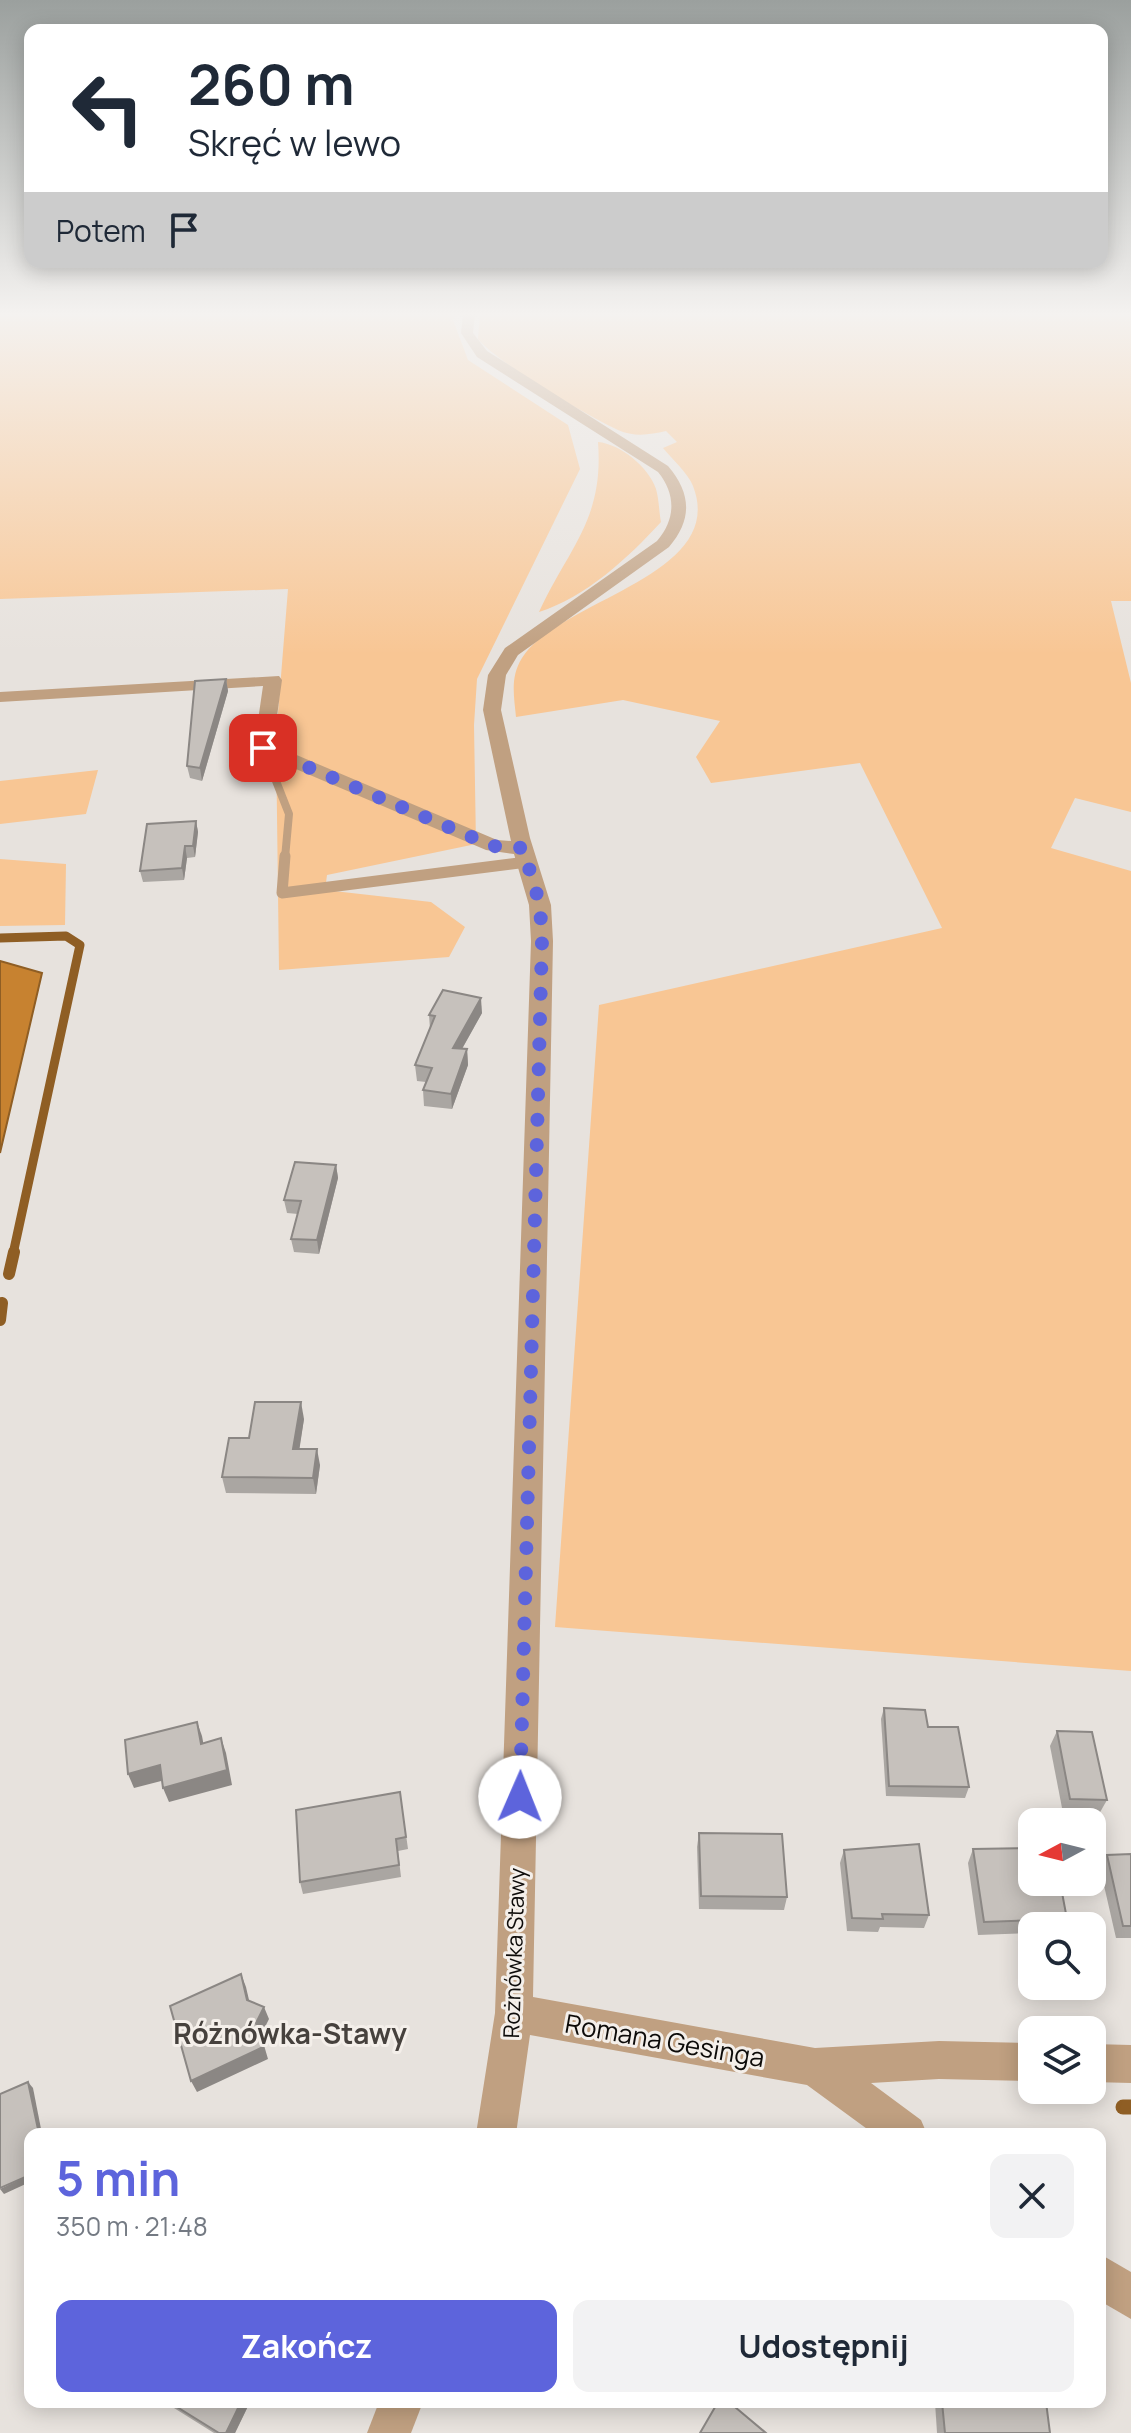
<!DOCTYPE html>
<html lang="pl">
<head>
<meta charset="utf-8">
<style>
	body { margin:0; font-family:Manrope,sans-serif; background:#f2f2f3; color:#1f2937; height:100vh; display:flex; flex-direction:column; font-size:30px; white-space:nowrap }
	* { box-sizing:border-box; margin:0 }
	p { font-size:26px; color:#747a83 }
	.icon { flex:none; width:44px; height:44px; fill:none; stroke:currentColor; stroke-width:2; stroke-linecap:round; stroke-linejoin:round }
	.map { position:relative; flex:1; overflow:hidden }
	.sheet { position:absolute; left:24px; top:2128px; width:1082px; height:280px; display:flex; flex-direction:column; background:#fff; border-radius:16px; box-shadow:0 4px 20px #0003 }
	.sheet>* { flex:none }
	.guide { position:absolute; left:24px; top:24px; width:1084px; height:244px; border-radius:16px; box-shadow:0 4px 20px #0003; background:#fff; color:#1f2937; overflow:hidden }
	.needle { width:52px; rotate:263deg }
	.controls { position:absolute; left:1018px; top:1808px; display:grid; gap:16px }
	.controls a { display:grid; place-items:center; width:88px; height:88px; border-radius:16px; background:#fff; box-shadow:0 4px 20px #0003; font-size:40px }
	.pin { position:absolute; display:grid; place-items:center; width:68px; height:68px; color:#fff; margin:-34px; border-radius:16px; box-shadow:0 4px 12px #0006 }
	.me { position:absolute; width:88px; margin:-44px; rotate:1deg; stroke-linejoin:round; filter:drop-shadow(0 0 6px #0008) }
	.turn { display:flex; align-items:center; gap:28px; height:168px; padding:0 32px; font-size:36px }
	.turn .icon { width:104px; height:104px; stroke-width:2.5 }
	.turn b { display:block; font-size:56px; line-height:68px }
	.then { display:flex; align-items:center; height:76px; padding:0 32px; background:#0003; gap:16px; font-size:30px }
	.round { display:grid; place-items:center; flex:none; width:84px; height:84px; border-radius:16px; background:#f2f2f3 }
	.overview { display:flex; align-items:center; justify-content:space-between; height:136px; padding:0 32px }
	h1 { font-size:48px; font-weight:700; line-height:60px; color:#5d64dc }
	.button { display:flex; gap:16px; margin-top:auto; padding:16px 32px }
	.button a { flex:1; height:92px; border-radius:16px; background:#5d64dc; color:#fff; font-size:32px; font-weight:700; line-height:92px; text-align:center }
	.button a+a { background:#f2f2f3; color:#1f2937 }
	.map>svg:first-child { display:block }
	.green { fill:#f8c694 }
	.water { fill:#c78230; stroke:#8f5e24; stroke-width:2 }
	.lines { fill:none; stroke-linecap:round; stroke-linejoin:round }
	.stream-far2 { stroke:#8f5e24; stroke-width:9 }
	.stream-far1 { stroke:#8f5e24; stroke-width:12 }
	.stream { stroke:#8f5e24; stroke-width:15 }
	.service-far1 { stroke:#c0a081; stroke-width:8 }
	.service { stroke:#c0a081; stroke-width:11 }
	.minor { fill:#c0a081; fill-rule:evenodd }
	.wall { fill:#aaa6a2 }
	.shaded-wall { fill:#8b8784 }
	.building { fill:#c6c1bc; stroke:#8b8784; stroke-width:2 }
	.route { stroke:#5d64dc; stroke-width:14; stroke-dasharray:0 25.2 }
	.labels { text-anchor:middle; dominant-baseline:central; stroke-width:6; stroke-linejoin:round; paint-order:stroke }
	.street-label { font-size:22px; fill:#0d0b09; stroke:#f4efea }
	.near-street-label { font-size:26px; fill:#0d0b09; stroke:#f4efea }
	.near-neighbourhood-label { font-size:28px; font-weight:bold; fill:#46413d; stroke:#f4efea }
</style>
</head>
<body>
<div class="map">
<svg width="1131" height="2433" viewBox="0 0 1131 2433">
	<rect width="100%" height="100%" fill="#e7e2dd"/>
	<!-- green -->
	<g class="green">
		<path d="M0 314H456L453 320 468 360 568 425 580 469 477 679 474 725 476 844 327 875 325 890 431 902 465 927 449 957 279 970 276 738 288 589 0 599Z"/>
		<path d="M480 314H1131V601H1111L1131 683V812L1075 798 1051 848 1131 871V1671L555 1627 599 1005 942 928 860 763 711 783 696 757 720 721 623 700 516 717C514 696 510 677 522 658 559 599 728 576 693 486 688 473 672 459 663 448L677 442 666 431C649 435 634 437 618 430 587 416 498 363 478 339Z"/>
		<path d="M598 442C620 444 649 467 656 489 659 499 659 512 661 522 628 558 586 597 539 612 569 547 604 520 598 442Z"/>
		<path d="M98 770 86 814 0 824V781Z"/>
		<path d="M0 859 66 864 65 925 0 926Z"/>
	</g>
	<!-- water -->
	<path class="water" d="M0 961 42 973 0 1153Z"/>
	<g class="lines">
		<!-- stream-far2 -->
		<path class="stream-far2" d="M0 938 66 936 80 945 13 1254"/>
		<!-- stream-far1 -->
		<g class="stream-far1">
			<path d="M9 1274 14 1252"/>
			<path d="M0 1320 2 1303"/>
		</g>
		<!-- stream -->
		<path class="stream" d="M1123 2107H1131"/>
		<!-- service-far1 -->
		<path class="service-far1" d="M263 748 289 814 285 858"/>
		<!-- service -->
		<path class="service" d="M285 856 282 893 527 862"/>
		<!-- minor -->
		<g class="minor">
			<path d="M463 314H475L473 333 487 351 668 466C692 494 692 520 669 547L518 655 506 675 501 710 530 838 551 905 553 941 533 1997 815 2048 939 2041 1032 2043V2081L939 2079 871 2083 921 2120 927 2134H874L807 2085 530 2035 516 2134H476L495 2013 531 941 529 905 514 854 486 850 256 752 254 748 263 686 0 702V692L279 676 282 680 273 745 497 840 511 841 483 710 488 675 505 648 657 541C676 519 676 494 658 472L477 357 461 333Z"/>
			<path d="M1092 2044 1131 2045V2083L1092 2082Z"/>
			<path d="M1100 2254 1131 2272V2319L1100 2301Z"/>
			<path d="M379 2402H423L411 2433H367Z"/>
		</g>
	</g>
	<!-- wall -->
	<g class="wall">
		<path d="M226 679 228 691 202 781 190 778 187 766Z"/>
		<path d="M196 821 198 832 195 857 187 858 184 880 143 882 140 871Z"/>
		<path d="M482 1013 462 1049H467L468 1065 452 1109 424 1106 423 1090 426 1082 417 1081 415 1065 430 1029 429 1015Z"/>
		<path d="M336 1165 338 1178 319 1254 294 1252 291 1239 298 1214 287 1213 284 1200Z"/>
		<path d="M304 1419 299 1449 320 1465 316 1494 226 1493 222 1477 249 1438Z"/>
		<path d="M884 1708 969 1787 965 1798 886 1796 881 1719Z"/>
		<path d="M1057 1731 1107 1800 1099 1814 1063 1813 1050 1746Z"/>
		<path d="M400 1792 408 1849 398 1851 401 1877 303 1894 300 1882Z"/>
		<path d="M699 1833 787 1897 784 1910 699 1909 697 1847Z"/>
		<path d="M973 1849 1067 1919 1063 1926H1032V1933L978 1935 968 1863Z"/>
		<path d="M844 1850 929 1915 924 1928 880 1927 878 1932 847 1931 840 1863Z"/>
		<path d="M1131 1854V1938H1116L1100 1868 1107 1855Z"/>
		<path d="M168 2402H250L235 2433H214L174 2408Z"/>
		<path d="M935 2402H1046L1050 2433H937Z"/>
	</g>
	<!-- shaded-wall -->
	<g class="shaded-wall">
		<path d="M226 679 228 691 202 781 200 768Z"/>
		<path d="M196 821 198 832 195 857 193 846Z"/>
		<path d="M185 846 187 858 184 880 182 868Z"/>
		<path d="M481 998 482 1013 454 1063 453 1048Z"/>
		<path d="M467 1049 468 1065 452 1109 451 1094Z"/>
		<path d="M336 1165 338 1178 319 1254 317 1240Z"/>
		<path d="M301 1402 304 1419 297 1465 293 1449Z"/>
		<path d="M317 1449 320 1465 316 1494 313 1478Z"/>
		<path d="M197 1722 202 1736 206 1758 201 1744Z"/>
		<path d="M221 1738 226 1753 232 1785 169 1802 163 1788Z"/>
		<path d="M160 1765 165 1780 134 1788 128 1774Z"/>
		<path d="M241 1974 246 1987 252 2013 247 2000Z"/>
		<path d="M264 2007 269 2019 261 2035 268 2059 197 2092 191 2081 256 2023Z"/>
		<path d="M28 2082 33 2088 42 2134H39Z"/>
		<path d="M30 2175V2182L4 2194 0 2189Z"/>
		<path d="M241 2402H250L235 2433H226Z"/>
	</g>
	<!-- building -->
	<g class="building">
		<path d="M226 679 200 768 187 766 195 681Z"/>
		<path d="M196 821 193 846H185L182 868 140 871 147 824Z"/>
		<path d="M443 990 481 998 453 1048 467 1049 451 1094 423 1090 432 1068 415 1065 435 1016 429 1015Z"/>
		<path d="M295 1162 336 1165 317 1240 291 1239 301 1201 284 1200Z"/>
		<path d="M255 1402H301L293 1449H317L313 1478 222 1477 229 1438H249Z"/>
		<path d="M884 1708 925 1710 928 1727H958L969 1787 889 1786Z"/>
		<path d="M197 1722 201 1744 221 1738 227 1770 163 1788 160 1765 128 1774 125 1740Z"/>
		<path d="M1057 1731 1092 1732 1107 1800 1070 1799Z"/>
		<path d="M400 1792 406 1837 396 1839 399 1865 300 1882 296 1810Z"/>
		<path d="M699 1833 782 1834 787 1897 701 1896Z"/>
		<path d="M919 1844 929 1915 882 1914 883 1919 852 1918 844 1850Z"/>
		<path d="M1032 1848V1882H1060L1067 1919 984 1922 973 1849Z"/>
		<path d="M1131 1854V1926H1123L1107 1855Z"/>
		<path d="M241 1974 247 2000 264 2007 256 2023 263 2047 191 2081 170 2006Z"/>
		<path d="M28 2082 39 2134H30V2175L0 2188V2094Z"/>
		<path d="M169 2402H241L226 2433H219Z"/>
		<path d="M718 2402H729L766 2433H700Z"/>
		<path d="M942 2402H1046L1050 2433H945Z"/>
	</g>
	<!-- sky -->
	<linearGradient id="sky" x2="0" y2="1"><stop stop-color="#9ba09e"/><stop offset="0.48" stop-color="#f4f2f0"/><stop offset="1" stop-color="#f4f2f0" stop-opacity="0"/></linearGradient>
	<rect width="1131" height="654" fill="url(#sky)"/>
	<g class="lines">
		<!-- route -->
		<path class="route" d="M263 748 493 846 523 848 540 905 542 941 520 1797"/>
	</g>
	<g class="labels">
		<!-- street labels -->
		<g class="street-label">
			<text transform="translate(514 1953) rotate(-88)">Rożnówka Stawy</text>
		</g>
		<!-- near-street labels -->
		<g class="near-street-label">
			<text transform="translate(665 2040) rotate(10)">Romana Gesinga</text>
		</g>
		<!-- near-neighbourhood labels -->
		<g class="near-neighbourhood-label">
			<text x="290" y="2033">Różnówka-Stawy</text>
		</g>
	</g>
</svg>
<div class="controls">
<a><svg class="needle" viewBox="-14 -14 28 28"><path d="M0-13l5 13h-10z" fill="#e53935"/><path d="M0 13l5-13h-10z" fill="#747a83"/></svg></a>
<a><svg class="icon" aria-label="search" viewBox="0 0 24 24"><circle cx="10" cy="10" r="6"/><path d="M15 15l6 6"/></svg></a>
<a><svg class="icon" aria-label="layers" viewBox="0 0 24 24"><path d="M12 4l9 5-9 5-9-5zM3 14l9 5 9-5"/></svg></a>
</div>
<div class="pin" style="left:263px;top:748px;background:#d93025"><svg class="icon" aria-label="arrive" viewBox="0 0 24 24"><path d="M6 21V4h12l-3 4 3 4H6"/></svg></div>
<svg class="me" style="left:520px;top:1797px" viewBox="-20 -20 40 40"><circle r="19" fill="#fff"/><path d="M0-13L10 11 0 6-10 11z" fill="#5d64dc"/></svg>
<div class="guide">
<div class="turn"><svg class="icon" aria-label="left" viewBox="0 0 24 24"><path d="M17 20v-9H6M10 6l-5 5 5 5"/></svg><div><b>260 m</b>Skręć w lewo</div></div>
<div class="then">Potem<svg class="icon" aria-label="arrive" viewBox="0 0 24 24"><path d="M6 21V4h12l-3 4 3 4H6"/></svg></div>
</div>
<section class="sheet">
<div class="overview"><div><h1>5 min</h1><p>350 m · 21:48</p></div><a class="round"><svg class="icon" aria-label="close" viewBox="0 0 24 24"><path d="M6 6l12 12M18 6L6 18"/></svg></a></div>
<div class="button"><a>Zakończ</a><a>Udostępnij</a></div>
</section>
</div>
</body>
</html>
